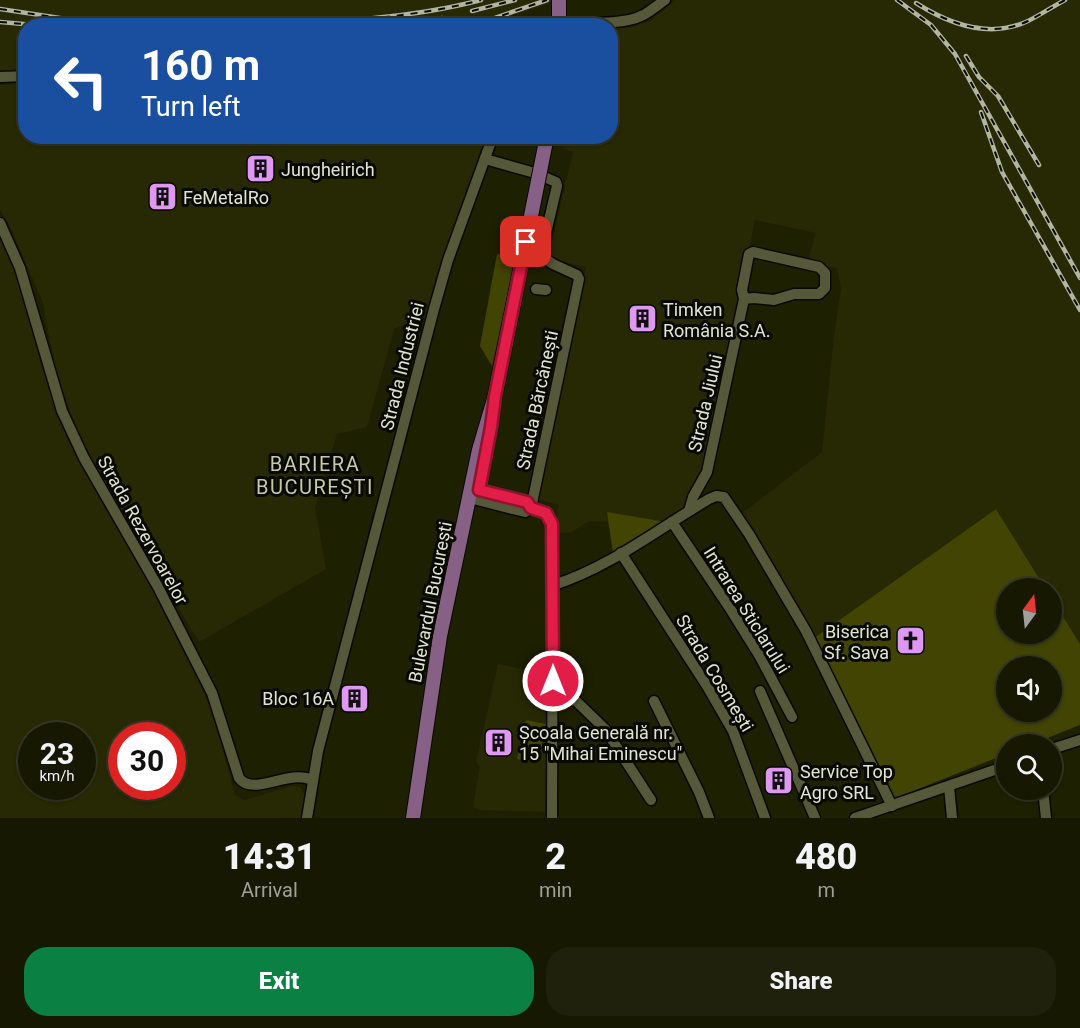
<!DOCTYPE html>
<html lang="en">
<head>
<meta charset="utf-8">
<style>
	body { margin:0; font-family:Roboto,sans-serif; background:#1f210c; color:#f1f3f6; height:100vh; display:flex; flex-direction:column; font-size:22px; white-space:nowrap }
	* { box-sizing:border-box; margin:0 }
	p { font-size:20px; color:#9ea099 }
	.icon { flex:none; width:33px; height:33px; fill:none; stroke:currentColor; stroke-width:2; stroke-linecap:round; stroke-linejoin:round }
	.map { position:relative; height:818px; overflow:hidden }
	.side { display:flex; flex-direction:column; background:#161802; flex:1 }
	.side>* { flex:none }
	.hud { position:absolute; left:18px; top:18px; width:600px; height:126px; border-radius:24px; box-shadow:0 2px 4px #0004,0 0 0 2px #353724; background:#1a4fa0; color:#fff; overflow:hidden }
	.needle { width:39px; rotate:15deg }
	.buttons { position:absolute; left:996px; top:578px; display:grid; gap:12px }
	.buttons a { display:grid; place-items:center; width:66px; height:66px; border-radius:50%; background:#161802; box-shadow:0 2px 4px #0004,0 0 0 2px #353724; font-size:30px }
	.speed { position:absolute; left:18px; top:722px; display:flex; gap:12px; font-size:30px; font-weight:700; text-align:center }
	.speed>* { display:grid; place-content:center; width:78px; height:78px; border-radius:50%; background:#161802; box-shadow:0 2px 4px #0004,0 0 0 2px #353724; line-height:1 }
	.speed small { font-size:15px; font-weight:400 }
	.speed .limit { border:9px solid #d22; background:#fff; color:#111 }
	.pin { position:absolute; display:grid; place-items:center; width:51px; height:51px; color:#fff; margin:-26px; border-radius:12px; box-shadow:0 3px 9px #0006 }
	.me { position:absolute; width:66px; margin:-33px; rotate:0deg; stroke-linejoin:round; filter:drop-shadow(0 0 4px #0008) }
	.turn { display:flex; align-items:center; gap:21px; height:126px; padding:0 24px; font-size:27px }
	.turn .icon { width:78px; height:78px; stroke-width:2.5 }
	.turn b { display:block; font-size:42px; line-height:51px }
	.eta { display:flex; justify-content:space-evenly; align-items:center; height:102px; text-align:center }
	.eta b { font-size:36px; font-weight:800; line-height:42px }
	.primary-button { display:flex; gap:12px; margin-top:auto; padding:12px 24px }
	.primary-button a { flex:1; height:69px; border-radius:24px; background:#0b8043; color:#fff; font-size:24px; font-weight:800; line-height:69px; text-align:center }
	.primary-button a+a { background:#1f210c; color:#f1f3f6 }
	.map>svg:first-child { display:block }
	.built { fill:#272904; fill-rule:evenodd }
	.green { fill:#414403; fill-rule:evenodd }
	.lines { fill:none; stroke-linecap:round; stroke-linejoin:round }
	.minor-casing { stroke:#090900; stroke-width:13 }
	.major-casing { stroke:#090900; stroke-width:16 }
	.minor { stroke:#565939; stroke-width:10 }
	.major { stroke:#876086; stroke-width:14 }
	.rail-casing { stroke:#b2b5a0; stroke-width:4.5 }
	.rail { stroke:#080901; stroke-width:2; stroke-dasharray:7; stroke-linecap:butt }
	.major-bridge-casing { stroke:#090900; stroke-width:16; stroke-linecap:butt }
	.major-bridge { stroke:#876086; stroke-width:14 }
	.route-casing { stroke:#92132f; stroke-width:15 }
	.route { stroke:#e11d48; stroke-width:10 }
	.labels { text-anchor:middle; dominant-baseline:central; stroke-width:6; stroke-linejoin:round; paint-order:stroke }
	.poi-label { font-size:18px; fill:#e1e4d2; stroke:#080901; text-anchor:start }
	.street-label { font-size:18px; fill:#e1e4d2; stroke:#080901 }
	.neighbourhood-label { font-size:20px; letter-spacing:1.5px; fill:#c6caa6; stroke:#080901 }
</style>
</head>
<body>
<div class="map">
<svg width="1080" height="818" viewBox="0 0 1080 818">
	<rect width="100%" height="100%" fill="#1e2002"/>
	<!-- built -->
	<g class="built">
		<path d="M0 0H561L480 26H26L25 70 0 71Z"/>
		<path d="M676 0H1080V646L1052 599V588H1044L996 509 814 638 741 514 822 452 834 336 841 289 837 268 814 264 809 256 816 233 755 220 703 473 697 488 691 487 686 510 613 553 608 522 589 521 572 532 559 533 557 512 559 505 537 499 586 267 554 259 550 251 573 152 563 149 566 137 610 136 611 29 633 27 650 21Z"/>
		<path d="M25 84 26 136 487 137 426 317 394 329 367 427 337 434 315 507 326 569 199 642 132 530 77 432 55 368 43 303 9 224 0 210V85Z"/>
		<path d="M0 235 19 282 42 368 68 440 104 506 153 589 189 660 213 714 235 795 244 800 293 786 300 787 305 795 302 818H0ZM32 735H82V786H32ZM122 735H172V786H122Z"/>
		<path d="M498 664 527 670 529 667 547 669V812L481 810 473 807 480 766 476 762Z"/>
	</g>
	<!-- green -->
	<g class="green">
		<path d="M497 254 516 256 492 366 480 346Z"/>
		<path d="M996 509 1045 588H1006V633H1052V599L1080 644V725L1032 744H1006V754L893 799 814 638ZM1006 666H1052V711H1006Z"/>
		<path d="M607 512 666 522 613 553Z"/>
		<path d="M526 720 546 724 538 763 517 759Z"/>
	</g>
	<g class="lines">
		<defs>
			<g id="minor">
				<path d="M537 26C566 19 617 28 641 16 649 13 657 5 665 0"/>
				<path d="M0 77 26 76"/>
				<path d="M485 159 535 173 556 182 557 186 542 250 547 260 553 264 577 275 579 279 531 508 546 513 552 524 553 554 552 818"/>
				<path d="M0 223 20 268 62 411 84 458 158 587 212 693 239 778C253 797 288 769 312 780"/>
				<path d="M512 249 533 253 542 250"/>
				<path d="M536 289 546 290"/>
				<path d="M477 500 525 512 531 508 527 502 479 490"/>
				<path d="M689 511 693 497 707 472 744 299 742 290 749 254 753 252 819 267 825 273V288L819 294H794L774 300 754 298 744 299"/>
				<path d="M672 522 731 610 759 655 792 717"/>
				<path d="M621 553 707 686 733 731 765 818"/>
				<path d="M554 585C610 567 658 529 709 499L716 496 724 497 749 534 806 631 892 806"/>
				<path d="M760 691 815 818"/>
				<path d="M553 696 576 701 605 729 651 800"/>
				<path d="M654 701 699 792 709 818"/>
				<path d="M1052 749 1080 740"/>
				<path d="M949 787 952 818"/>
				<path d="M1043 789 1046 818"/>
				<path d="M307 818 318 751 434 309 448 260 493 136"/>
				<path d="M855 818 1006 766"/>
			</g>
			<path id="major" d="M413 818 440 636 479 450 495 396"/>
		</defs>
		<!-- minor casing -->
		<use href="#minor" class="minor-casing"/>
		<!-- major casing -->
		<use href="#major" class="major-casing"/>
		<!-- minor -->
		<use href="#minor" class="minor"/>
		<!-- major -->
		<use href="#major" class="major"/>
		<defs>
			<g id="rail">
				<path d="M897 0 931 25 955 54 1080 278"/>
				<path d="M916 3C949 24 990 39 1028 21 1040 15 1052 7 1065 0"/>
				<path d="M0 9 113 26"/>
				<path d="M472 11 515 0"/>
				<path d="M489 20 547 0"/>
				<path d="M0 22 47 26"/>
				<path d="M215 26C304 22 394 23 481 0"/>
				<path d="M404 26 442 18"/>
				<path d="M966 56 979 77 998 96 1039 165"/>
				<path d="M981 112 1002 172 1080 310"/>
			</g>
		</defs>
		<!-- rail casing -->
		<use href="#rail" class="rail-casing"/>
		<!-- rail -->
		<use href="#rail" class="rail"/>
		<defs>
			<g id="major-bridge">
				<path d="M559 0V26"/>
				<path d="M495 396 547 136"/>
			</g>
		</defs>
		<!-- major-bridge casing -->
		<use href="#major-bridge" class="major-bridge-casing"/>
		<!-- major-bridge -->
		<use href="#major-bridge" class="major-bridge"/>
	</g>
	<g class="lines">
		<defs>
			<path id="route" d="M526 242 495 396 491 427 479 490 527 502 531 508 546 513 552 524 553 681"/>
		</defs>
		<!-- route casing -->
		<use href="#route" class="route-casing"/>
		<!-- route -->
		<use href="#route" class="route"/>
	</g>
	<!-- icons -->
	<defs>
		<symbol id="building-square" viewBox="-11 -11 22 22"><rect x="-9" y="-9" width="18" height="18" rx="4" fill="#de98f2" stroke="#080901"/><path d="M-4-6H4V6H1V3H-1V6H-4ZM-2.5-4.3h1.7v1.8h-1.7ZM.8-4.3h1.7v1.8H.8ZM-2.5-1h1.7V.8h-1.7ZM.8-1h1.7V.8H.8Z" fill="#111"/></symbol>
		<symbol id="church-square" viewBox="-11 -11 22 22"><rect x="-9" y="-9" width="18" height="18" rx="4" fill="#de98f2" stroke="#080901"/><path d="M-1.2-6h2.4v3.5h3.3v2.4h-3.3V6h-2.4V-.1h-3.3v-2.4h3.3Z" fill="#111"/></symbol>
	</defs>
	<g fill-rule="evenodd">
		<use href="#building-square" x="244" y="152" width="33" height="33"/>
		<use href="#building-square" x="146" y="180" width="33" height="33"/>
		<use href="#building-square" x="626" y="302" width="33" height="33"/>
		<use href="#church-square" x="894" y="624" width="33" height="33"/>
		<use href="#building-square" x="338" y="682" width="33" height="33"/>
		<use href="#building-square" x="482" y="726" width="33" height="33"/>
		<use href="#building-square" x="762" y="764" width="33" height="33"/>
	</g>
	<g class="labels">
		<!-- poi labels -->
		<g class="poi-label">
			<text x="281" y="169">Jungheirich</text>
			<text x="183" y="197">FeMetalRo</text>
			<text x="663" y="309">Timken<tspan x="663" dy="21">România S.A.</tspan></text>
			<text x="889" y="631" text-anchor="end">Biserica<tspan x="889" dy="21">Sf. Sava</tspan></text>
			<text x="334" y="698" text-anchor="end">Bloc 16A</text>
			<text x="519" y="732">Școala Generală nr.<tspan x="519" dy="21">15 "Mihai Eminescu"</tspan></text>
			<text x="800" y="771">Service Top<tspan x="800" dy="21">Agro SRL</tspan></text>
		</g>
		<!-- street labels -->
		<g class="street-label">
			<text transform="translate(402 366) rotate(-76)">Strada Industriei</text>
			<text transform="translate(537 400) rotate(-78)">Strada Bărcănești</text>
			<text transform="translate(705 403) rotate(-77)">Strada Jiului</text>
			<text transform="translate(143 530) rotate(61)">Strada Rezervoarelor</text>
			<text transform="translate(430 602) rotate(-79)">Bulevardul București</text>
			<text transform="translate(747 610) rotate(58)">Intrarea Sticlarului</text>
			<text transform="translate(715 673) rotate(59)">Strada Cosmești</text>
		</g>
		<!-- neighbourhood labels -->
		<g class="neighbourhood-label">
			<text x="315" y="464">BARIERA<tspan x="315" dy="23">BUCUREȘTI</tspan></text>
		</g>
	</g>
</svg>
<div class="buttons">
<a><svg class="needle" viewBox="-14 -14 28 28"><path d="M0-13l5 13h-10z" fill="#e53935"/><path d="M0 13l5-13h-10z" fill="#9ea099"/></svg></a>
<a><svg class="icon" aria-label="sound" viewBox="0 0 24 24"><path d="M4 9h4l5-4v14l-5-4H4zM17 9q2 3 0 6"/></svg></a>
<a><svg class="icon" aria-label="search" viewBox="0 0 24 24"><circle cx="10" cy="10" r="6"/><path d="M15 15l6 6"/></svg></a>
</div>
<div class="speed"><div>23<small>km/h</small></div><div class="limit">30</div></div>
<div class="pin" style="left:526px;top:242px;background:#d93025"><svg class="icon" aria-label="arrive" viewBox="0 0 24 24"><path d="M6 21V4h12l-3 4 3 4H6"/></svg></div>
<svg class="me" style="left:553px;top:681px" viewBox="-20 -20 40 40"><circle r="17" fill="#e11d48" stroke="#fff" stroke-width="3"/><path d="M0-11L8 9 0 5-8 9z" fill="#fff"/></svg>
<div class="hud">
<div class="turn"><svg class="icon" aria-label="left" viewBox="0 0 24 24"><path d="M17 20v-9H6M10 6l-5 5 5 5"/></svg><div><b>160 m</b>Turn left</div></div>
</div>
</div>
<section class="side">
<div class="eta">
<div><b>14:31</b><p>Arrival</p></div>
<div><b>2</b><p>min</p></div>
<div><b>480</b><p>m</p></div>
</div>
<div class="primary-button"><a>Exit</a><a>Share</a></div>
</section>
</body>
</html>
